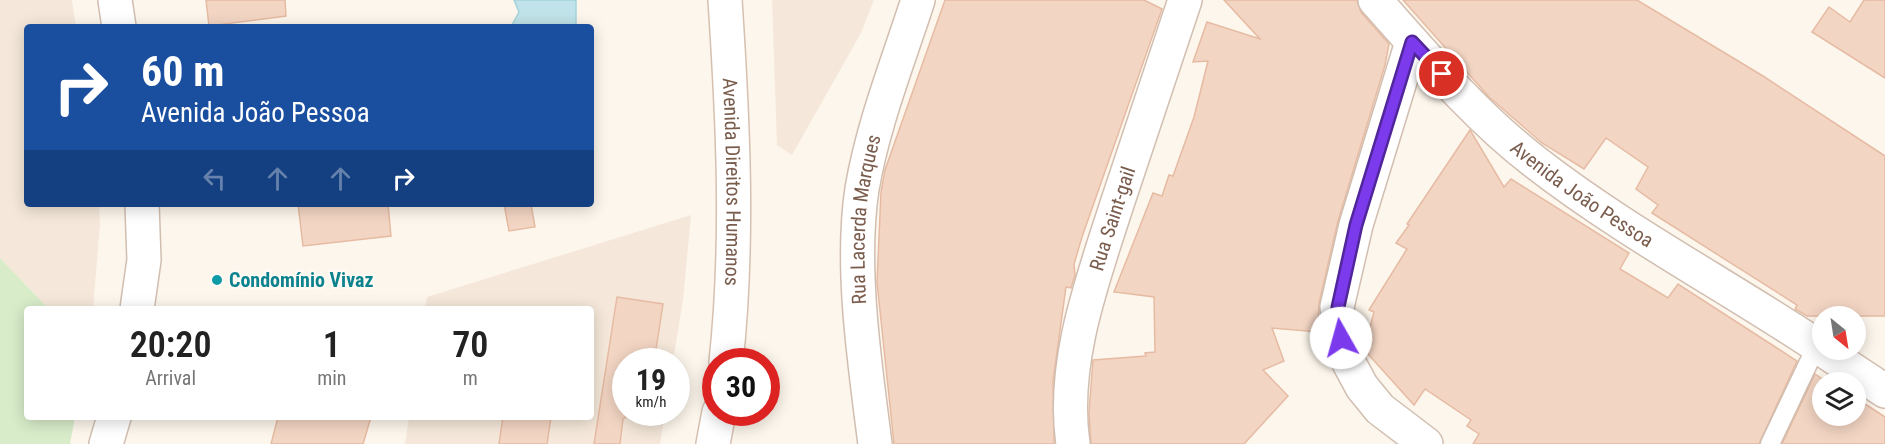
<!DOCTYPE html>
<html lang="en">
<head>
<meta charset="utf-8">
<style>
	body { margin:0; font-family:"Roboto Condensed",sans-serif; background:#f2f2f2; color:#222; height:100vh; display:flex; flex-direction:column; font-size:22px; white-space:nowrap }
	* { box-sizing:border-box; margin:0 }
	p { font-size:20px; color:#767676 }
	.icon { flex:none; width:33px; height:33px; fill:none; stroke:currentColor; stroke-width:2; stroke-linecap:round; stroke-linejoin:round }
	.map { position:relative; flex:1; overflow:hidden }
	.side { position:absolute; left:24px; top:306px; width:570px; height:114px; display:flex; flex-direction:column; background:#fff; border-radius:6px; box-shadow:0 3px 15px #0003 }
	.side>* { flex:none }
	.banner { position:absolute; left:24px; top:24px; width:570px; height:183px; border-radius:6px; box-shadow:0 3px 15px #0003; background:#1a4fa0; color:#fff; overflow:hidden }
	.needle { width:39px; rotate:150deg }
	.controls { position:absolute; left:1812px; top:306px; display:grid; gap:12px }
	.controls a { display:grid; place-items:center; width:54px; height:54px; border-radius:50%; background:#fff; box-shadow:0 3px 15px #0003; font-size:30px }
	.speed { position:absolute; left:612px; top:348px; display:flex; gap:12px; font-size:30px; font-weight:700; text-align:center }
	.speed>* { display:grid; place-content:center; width:78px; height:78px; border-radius:50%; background:#fff; box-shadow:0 3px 15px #0003; line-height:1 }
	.speed small { font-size:15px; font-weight:400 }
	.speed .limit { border:9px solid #d22; background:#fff; color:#111 }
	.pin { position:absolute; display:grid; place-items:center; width:51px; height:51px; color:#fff; margin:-26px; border:3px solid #fff; border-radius:50%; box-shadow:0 2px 6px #0007 }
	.me { position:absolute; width:66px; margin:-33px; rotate:353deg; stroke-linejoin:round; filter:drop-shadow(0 0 4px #0008) }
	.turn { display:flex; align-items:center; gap:21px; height:126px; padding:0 18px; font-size:27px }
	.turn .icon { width:78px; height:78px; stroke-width:2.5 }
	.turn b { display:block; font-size:42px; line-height:51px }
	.lanes { display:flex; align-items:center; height:57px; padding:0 18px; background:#0003; justify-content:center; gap:30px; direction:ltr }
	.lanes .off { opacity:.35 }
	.eta { display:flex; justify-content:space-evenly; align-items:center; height:102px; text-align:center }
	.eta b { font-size:36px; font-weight:600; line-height:42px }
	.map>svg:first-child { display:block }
	.residential { fill:#f5e8da }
	.green { fill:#d8ecc9 }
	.water { fill:#bfe3e8; stroke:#a5d3da; stroke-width:1.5 }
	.building { fill:#f3d5c3; stroke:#e6bba3; stroke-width:1.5 }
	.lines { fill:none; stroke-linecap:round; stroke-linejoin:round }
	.lane-casing { stroke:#d1beb0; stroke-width:21 }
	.street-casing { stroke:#d1beb0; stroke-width:36 }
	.secondary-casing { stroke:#d6c0b0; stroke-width:36 }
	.lane { stroke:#fff; stroke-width:18 }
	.street { stroke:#fff; stroke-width:33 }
	.secondary { stroke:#fff; stroke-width:33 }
	.route-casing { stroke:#51269a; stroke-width:15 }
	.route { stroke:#7c3aed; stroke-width:10 }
	.culture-dot { fill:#0f9aa8; stroke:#fffaf3; stroke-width:2 }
	.labels { text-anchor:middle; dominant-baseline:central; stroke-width:4.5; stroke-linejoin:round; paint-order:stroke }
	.street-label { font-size:20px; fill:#7a5c4d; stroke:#fffaf3 }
	.culture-label { font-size:20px; font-weight:bold; fill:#0d838f; stroke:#fffaf3; text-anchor:start }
</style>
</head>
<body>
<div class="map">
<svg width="1885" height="444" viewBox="0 0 1885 444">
	<rect width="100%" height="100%" fill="#fdf6ec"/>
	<!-- residential -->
	<g class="residential">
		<path d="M0 0H72L76 27H27V204H99L100 224 93 309H49L0 258Z"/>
		<path d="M772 0H874L861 33 792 155 777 145Z"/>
		<path d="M691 215 683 300 673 361 626 362V412L665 413 660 444H405L409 417H591V309H425L427 297Z"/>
	</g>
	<!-- green -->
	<path class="green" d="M0 258 49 309H27V417H75L70 444H0Z"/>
	<!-- water -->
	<path class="water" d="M514 0H576V27H511L519 12Z"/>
	<!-- building -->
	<g class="building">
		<path d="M206 0H285L286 16 209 26Z"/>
		<path d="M945 0H1144L1162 9 1082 237 1074 264 1075 275 1071 288 1066 287 1053 381 1054 444H894L877 282 881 192 885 170Z"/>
		<path d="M1224 0H1357L1361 12 1389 44 1385 65 1338 221 1319 303 1318 332 1272 328 1284 361 1263 370 1288 396 1244 444H1091L1089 413 1093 360 1146 356 1145 353 1155 352 1154 297 1114 292 1153 193 1162 196 1169 175 1173 176 1194 117 1208 61 1193 62 1207 22 1260 39Z"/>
		<path d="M1403 0H1637L1763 76 1885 156V316H1807L1795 309 1797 305 1652 213 1658 205 1636 189 1648 167 1606 138 1584 169 1542 143 1489 97Z"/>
		<path d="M1864 0H1885V78L1812 32 1829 7 1850 22Z"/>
		<path d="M1470 130 1504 187 1511 179 1629 253 1620 269 1645 284 1668 298 1678 284 1797 361 1759 444H1473L1479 434 1467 426 1471 420 1425 389 1414 405 1368 354 1369 331 1374 312 1369 310 1407 249 1396 243 1409 225 1407 224Z"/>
		<path d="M298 204H388L391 236 303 246Z"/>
		<path d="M504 204H531L535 227 509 231Z"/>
		<path d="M617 297 663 304 654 362H626V417L623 419 620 444H594Z"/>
		<path d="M1815 374 1827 382H1822V416H1856V398L1885 417V444H1782Z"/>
		<path d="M278 417H371L363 444H271Z"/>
		<path d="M503 417H551L547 444H499Z"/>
	</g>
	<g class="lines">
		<defs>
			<path id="lane" d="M1770 444 1817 345"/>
			<g id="street">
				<path d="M115 0 119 27"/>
				<path id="s1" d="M1375 0C1425 56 1475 116 1535 162 1625 232 1728 286 1822 349"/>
				<path d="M1412 42 1356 225 1337 307 1341 338 1349 363 1362 387 1380 409 1426 444"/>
				<path d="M137 309 144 260 142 204"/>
				<path d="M1823 350 1885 391"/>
				<path d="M106 444 114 417"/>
				<path id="s2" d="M875 444C865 365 850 267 862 189 873 124 898 62 918 0"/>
				<path id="s3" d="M1073 444C1061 363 1093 279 1117 204 1139 136 1162 68 1185 0"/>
			</g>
			<g id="secondary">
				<path id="s4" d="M725 0C733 120 739 242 726 362"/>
				<path d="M713 444 719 412"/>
			</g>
		</defs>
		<!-- lane casing -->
		<use href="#lane" class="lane-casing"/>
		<!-- street casing -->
		<use href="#street" class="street-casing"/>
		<!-- secondary casing -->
		<use href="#secondary" class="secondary-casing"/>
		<!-- lane -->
		<use href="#lane" class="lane"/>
		<!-- street -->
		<use href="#street" class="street"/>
		<!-- secondary -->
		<use href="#secondary" class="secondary"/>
	</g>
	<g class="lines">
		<defs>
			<path id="route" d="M1341 338 1338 307 1356 225 1412 42 1442 74"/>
		</defs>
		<!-- route casing -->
		<use href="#route" class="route-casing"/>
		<!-- route -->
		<use href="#route" class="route"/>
	</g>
	<!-- markers -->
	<circle class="culture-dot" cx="217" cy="280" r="6"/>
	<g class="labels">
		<!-- street labels -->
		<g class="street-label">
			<text stroke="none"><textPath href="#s4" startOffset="182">Avenida Direitos Humanos</textPath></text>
			<text stroke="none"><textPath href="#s1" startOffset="285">Avenida João Pessoa</textPath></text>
			<text stroke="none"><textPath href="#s2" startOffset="226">Rua Lacerda Marques</textPath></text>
			<text stroke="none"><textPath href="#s3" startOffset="231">Rua Saint-gail</textPath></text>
		</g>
		<!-- culture labels -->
		<g class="culture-label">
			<text x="229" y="280">Condomínio Vivaz</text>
		</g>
	</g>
</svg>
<div class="controls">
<a><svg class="needle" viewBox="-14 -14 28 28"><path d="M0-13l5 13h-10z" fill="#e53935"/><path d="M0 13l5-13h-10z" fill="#767676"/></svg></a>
<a><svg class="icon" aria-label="layers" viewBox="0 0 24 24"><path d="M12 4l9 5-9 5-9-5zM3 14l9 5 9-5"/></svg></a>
</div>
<div class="speed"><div>19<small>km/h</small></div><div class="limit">30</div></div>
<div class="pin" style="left:1442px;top:74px;background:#d93025"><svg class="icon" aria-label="arrive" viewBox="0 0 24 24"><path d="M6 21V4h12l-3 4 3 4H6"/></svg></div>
<svg class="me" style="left:1341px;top:338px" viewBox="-20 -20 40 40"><circle r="19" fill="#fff"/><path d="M0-13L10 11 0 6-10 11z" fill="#7c3aed"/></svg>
<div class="banner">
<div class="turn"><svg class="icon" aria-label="right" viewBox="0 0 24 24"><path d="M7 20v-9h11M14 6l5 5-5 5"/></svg><div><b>60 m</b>Avenida João Pessoa</div></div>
<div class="lanes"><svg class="icon off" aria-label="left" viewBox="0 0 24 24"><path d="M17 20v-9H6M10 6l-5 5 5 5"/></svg><svg class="icon off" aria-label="ahead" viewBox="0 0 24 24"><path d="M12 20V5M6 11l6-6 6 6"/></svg><svg class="icon off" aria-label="ahead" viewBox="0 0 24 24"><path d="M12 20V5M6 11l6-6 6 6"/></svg><svg class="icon" aria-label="right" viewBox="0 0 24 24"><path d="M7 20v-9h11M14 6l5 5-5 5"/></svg></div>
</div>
<section class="side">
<div class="eta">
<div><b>20:20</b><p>Arrival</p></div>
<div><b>1</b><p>min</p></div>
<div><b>70</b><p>m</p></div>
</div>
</section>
</div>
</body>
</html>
